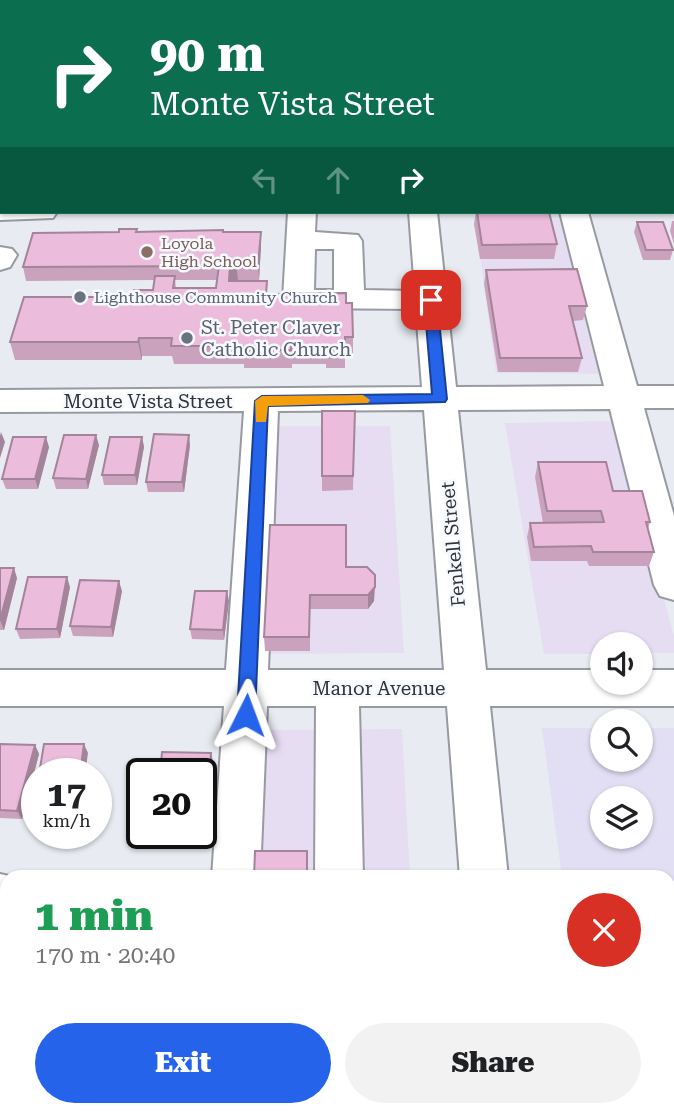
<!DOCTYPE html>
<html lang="en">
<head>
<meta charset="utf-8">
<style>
	body { margin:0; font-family:"Roboto Serif",serif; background:#f2f2f2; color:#202124; height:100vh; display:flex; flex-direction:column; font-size:26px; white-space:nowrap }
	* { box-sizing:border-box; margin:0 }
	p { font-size:23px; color:#757577 }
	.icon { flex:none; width:38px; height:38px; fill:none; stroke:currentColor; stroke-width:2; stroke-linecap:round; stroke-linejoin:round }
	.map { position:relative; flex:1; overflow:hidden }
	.panel { position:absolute; left:0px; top:870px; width:676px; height:247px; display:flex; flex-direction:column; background:#fff; border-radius:21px 21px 0 0; box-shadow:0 2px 5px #0004 }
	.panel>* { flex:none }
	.banner { position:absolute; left:0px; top:0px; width:676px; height:214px; box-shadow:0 2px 5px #0004; background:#0b6e4f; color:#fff; overflow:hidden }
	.tools { position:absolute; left:590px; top:632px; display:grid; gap:14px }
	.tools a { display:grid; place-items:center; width:63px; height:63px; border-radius:50%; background:#fff; box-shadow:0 2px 5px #0004; font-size:35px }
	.speed { position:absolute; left:21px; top:758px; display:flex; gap:14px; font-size:35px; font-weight:700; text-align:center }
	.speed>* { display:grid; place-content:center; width:91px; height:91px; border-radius:50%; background:#fff; box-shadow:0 2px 5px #0004; line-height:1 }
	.speed small { font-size:18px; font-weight:400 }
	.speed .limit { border:4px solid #111; border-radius:10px; background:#fff; color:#111 }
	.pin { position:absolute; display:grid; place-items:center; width:60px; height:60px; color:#fff; margin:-30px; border-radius:14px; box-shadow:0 4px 10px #0006 }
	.me { position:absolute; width:77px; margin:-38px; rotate:3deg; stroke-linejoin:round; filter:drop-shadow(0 0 5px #0008) }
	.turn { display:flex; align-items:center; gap:24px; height:147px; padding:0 35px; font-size:32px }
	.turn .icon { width:91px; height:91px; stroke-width:2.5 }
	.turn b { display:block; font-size:49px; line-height:60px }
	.lanes { display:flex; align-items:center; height:66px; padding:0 35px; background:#0003; justify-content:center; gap:35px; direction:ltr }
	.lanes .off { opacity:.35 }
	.round { display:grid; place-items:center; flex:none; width:74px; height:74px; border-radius:37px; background:#f2f2f2 }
	.headline { display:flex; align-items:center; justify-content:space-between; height:119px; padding:0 35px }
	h1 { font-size:42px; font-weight:800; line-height:52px; color:#1e9e55 }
	.action { display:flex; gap:14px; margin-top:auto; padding:14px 35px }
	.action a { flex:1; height:80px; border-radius:42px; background:#2563eb; color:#fff; font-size:28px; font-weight:800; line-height:80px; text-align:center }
	.action a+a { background:#f2f2f2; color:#202124 }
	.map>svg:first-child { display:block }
	.commercial { fill:#e6ddf3 }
	.education { fill:#e2def4; fill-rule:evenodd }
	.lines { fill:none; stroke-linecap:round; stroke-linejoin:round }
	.minor-casing { stroke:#979aa0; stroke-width:4 }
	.minor { fill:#fff; fill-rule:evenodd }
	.wall { fill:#caa2bd; fill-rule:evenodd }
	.shaded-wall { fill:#a4849a }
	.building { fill:#ebbcdc; stroke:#a4849a; stroke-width:2 }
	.route { fill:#2563eb; stroke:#184099; stroke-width:2 }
	.slow { fill:#f59e0b }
	.education-dot { fill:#8d6e63; stroke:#f6f9fe; stroke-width:2.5 }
	.worship-dot { fill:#6b7280; stroke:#f6f9fe; stroke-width:2.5 }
	.labels { text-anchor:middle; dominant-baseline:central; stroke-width:5; stroke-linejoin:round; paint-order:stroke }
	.far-education-label { font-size:16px; fill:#785e54; stroke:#f6f9fe; text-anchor:start }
	.far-worship-label { font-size:16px; fill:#5b616d; stroke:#f6f9fe; text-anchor:start }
	.worship-label { font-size:19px; fill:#5b616d; stroke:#f6f9fe; text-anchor:start }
	.street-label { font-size:19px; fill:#323335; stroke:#f6f9fe }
</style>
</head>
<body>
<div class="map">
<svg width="674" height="1116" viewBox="0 0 674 1116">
	<rect width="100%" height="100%" fill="#e8ecf2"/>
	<!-- commercial -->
	<g class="commercial">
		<path d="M475 220H564L604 374 496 373Z"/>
		<path d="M616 421 674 636V653H641L640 644H602V654H544L505 423Z"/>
		<path d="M274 426H390L404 653 265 654Z"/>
		<path d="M402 729 410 877H255L261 730Z"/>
	</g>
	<!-- education -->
	<path class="education" d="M542 728H602V760H640L641 728H674V1104H668V877H562ZM602 798H640V836H602Z"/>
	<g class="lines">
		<defs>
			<g id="minor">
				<path d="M278 0H300L277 2Z"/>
				<path d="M386 0H408L409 2H387Z"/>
				<path d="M496 0H518L519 2H497Z"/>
				<rect x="0" y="66" width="2" height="14"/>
				<rect x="0" y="128" width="2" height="16"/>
				<path d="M0 204 2 212H57L53 218 0 220Z"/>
				<path d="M288 212H316L315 232 358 235 362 241 364 290 415 291 409 212H437L456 387 604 386 560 212H588L637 386H674V408H644L674 516V600L660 596 654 585 610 409 458 410 486 670H602V682H640V670H674V706H490L508 877H460L447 706H359L363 877H315L316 706H267L260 877H212L224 706H0V670H226L244 411 0 412V390L422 387 416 309 298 308 287 306 283 299ZM315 249H334V290H314ZM424 410 444 670H268L278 411Z"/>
				<path d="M0 247 12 249 17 255 10 267 0 270Z"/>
				<path d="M0 874 13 877H7V922H0Z"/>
				<path d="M193 1110H249L248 1116H192Z"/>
				<path d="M479 1110H534L536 1116H480Z"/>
			</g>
		</defs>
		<!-- minor casing -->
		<use href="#minor" class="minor-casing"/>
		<!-- minor -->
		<use href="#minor" class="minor"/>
	</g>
	<!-- wall -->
	<g class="wall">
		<rect x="423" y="0" width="55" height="2"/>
		<path d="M476 212H549L557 244 554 259H480L474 224Z"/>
		<path d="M672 221H674V244L670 231Z"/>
		<path d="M637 222 673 250 670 260H643L634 232Z"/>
		<path d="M137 229V232H224L261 246 259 280H238L235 281 268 294 346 303 353 337V355H345V368H326V364H292V368H244V364H174L172 356H142V360H15L10 342 153 290 155 280 26 281 23 267 119 232ZM175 280H217L216 288H176Z"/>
		<path d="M486 270 587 306 583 320 573 321 582 358 578 372H498L484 284Z"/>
		<path d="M322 411H355L353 490 322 491Z"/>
		<path d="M142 437 144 447 137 485H104L102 475Z"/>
		<path d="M99 445 88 489H56L53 478Z"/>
		<path d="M190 445 184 492H148L146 482Z"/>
		<path d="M49 447 38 489H6L2 479Z"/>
		<path d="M538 462 613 491 650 522 648 529 654 552 649 566H589L587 561H531L527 537 530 523H543L535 477Z"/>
		<path d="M270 525 346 567 374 601 368 609H310V651H265L264 637Z"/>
		<path d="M0 568 17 578 4 630H0Z"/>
		<path d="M70 587 60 638 20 639 16 629Z"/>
		<path d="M122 591 113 637 73 636 70 626Z"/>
		<path d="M229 601 224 640 192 639 190 629Z"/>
		<path d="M0 744 35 745 39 754 22 819 0 818Z"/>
		<path d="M211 753 213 762 207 826H201V774Z"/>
		<path d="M0 905H7V979H5L2 999H0Z"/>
	</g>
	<!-- shaded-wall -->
	<g class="shaded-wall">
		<path d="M261 232V246L259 280 258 265Z"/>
		<path d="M236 262 238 280 232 283 229 281 230 265Z"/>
		<path d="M139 338 142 356V360L138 342Z"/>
		<path d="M1 432 5 442 0 458V436Z"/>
		<path d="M96 435 99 445 88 489 86 479Z"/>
		<path d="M189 435 190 445 184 492 182 482Z"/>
		<path d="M46 437 49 447 38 489 35 479Z"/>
		<path d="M142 437 144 447 137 485 135 475Z"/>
		<path d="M14 568 17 578 4 630 0 620Z"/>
		<path d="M67 577 70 587 60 638 57 629Z"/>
		<path d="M119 581 122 591 113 637 111 627Z"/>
		<path d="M375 587 374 601 368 609V595Z"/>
		<path d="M227 591 229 601 224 640 223 630Z"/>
		<path d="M84 744 88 753 85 774H80Z"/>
		<path d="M35 745 39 754 22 819 17 811Z"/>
		<path d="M211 753 213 762 207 826 206 817Z"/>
		<path d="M0 972 5 979 2 999 0 997Z"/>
	</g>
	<!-- building -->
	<g class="building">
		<path d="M198 0H215L214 2H198Z"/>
		<path d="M2 40V52H0V44Z"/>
		<path d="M477 212H549L557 244 482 245Z"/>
		<path d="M637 222H663L673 250H646Z"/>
		<path d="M119 229H137L136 232 223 230V232H261L258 265H237L236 262 219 266 23 267 33 233 119 232Z"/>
		<path d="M236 262 230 265 229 281H267L266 294 346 293V303H352L353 337H345V350H326V346H291V350H243V346H171L172 338H139L138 342H10L24 297H133L134 290H153L155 276H175L173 288H216L219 265Z"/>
		<path d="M577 269 587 306H569L582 358H500L486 270Z"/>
		<path d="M322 411H355L353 476H322Z"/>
		<path d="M154 434 189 435 182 482H146Z"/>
		<path d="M64 435H96L86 479 53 478Z"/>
		<path d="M13 437H46L35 479H2Z"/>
		<path d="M110 437H142L135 475H102Z"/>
		<path d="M538 462H606L613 491H642L650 522H646L654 552H593L591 546 534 547 530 523 604 522 601 511H547Z"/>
		<path d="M270 525H346V567H367L375 575V587L368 595H310L309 637H264Z"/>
		<path d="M0 568H14L0 620Z"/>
		<path d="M28 577H67L57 629H16Z"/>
		<path d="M80 580 119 581 111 627 70 626Z"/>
		<path d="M195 591H227L223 630 190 629Z"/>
		<path d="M0 744 35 745 17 811 0 810Z"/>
		<path d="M44 744H84L80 774H39Z"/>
		<path d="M162 752 211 753 206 817H201V774H160Z"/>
		<path d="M255 851H307V877H254Z"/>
		<rect x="0" y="905" width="7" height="61"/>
	</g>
	<!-- route -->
	<path class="route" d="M431 296 437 300 447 399 445 402 268 406 255 715 252 720 246 723 240 720 237 715 255 401 262 396 432 394 424 300Z"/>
	<!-- slow -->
	<path class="slow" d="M363 395 370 400 368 403 268 406 266 422H256L255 401 262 396Z"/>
	<!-- markers -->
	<circle class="education-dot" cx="147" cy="252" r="7"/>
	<g class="worship-dot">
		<circle cx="80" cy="297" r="7"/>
		<circle cx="187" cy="338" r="7"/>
	</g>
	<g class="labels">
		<!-- far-education labels -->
		<g class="far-education-label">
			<text x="161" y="243">Loyola<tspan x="161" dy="18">High School</tspan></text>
		</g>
		<!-- far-worship labels -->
		<g class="far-worship-label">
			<text x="94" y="297">Lighthouse Community Church</text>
		</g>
		<!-- worship labels -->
		<g class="worship-label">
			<text x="201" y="327">St. Peter Claver<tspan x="201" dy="22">Catholic Church</tspan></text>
		</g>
		<!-- street labels -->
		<g class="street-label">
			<text x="148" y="401">Monte Vista Street</text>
			<text transform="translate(453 544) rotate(-95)">Fenkell Street</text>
			<text x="379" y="688">Manor Avenue</text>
		</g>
	</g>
</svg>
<div class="tools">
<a><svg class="icon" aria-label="sound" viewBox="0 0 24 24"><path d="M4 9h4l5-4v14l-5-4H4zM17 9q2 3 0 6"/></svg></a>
<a><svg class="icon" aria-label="search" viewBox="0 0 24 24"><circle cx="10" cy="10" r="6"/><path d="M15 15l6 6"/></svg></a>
<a><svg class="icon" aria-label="layers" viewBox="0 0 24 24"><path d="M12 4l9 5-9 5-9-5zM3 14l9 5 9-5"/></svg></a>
</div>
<div class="speed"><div>17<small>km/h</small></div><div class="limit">20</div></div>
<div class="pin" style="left:431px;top:300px;background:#d93025"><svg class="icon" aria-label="arrive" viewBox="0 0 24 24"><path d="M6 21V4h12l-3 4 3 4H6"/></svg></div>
<svg class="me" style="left:246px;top:715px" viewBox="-20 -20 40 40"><path d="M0-17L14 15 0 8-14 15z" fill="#2563eb" stroke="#fff" stroke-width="4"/></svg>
<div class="banner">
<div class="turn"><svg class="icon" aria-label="right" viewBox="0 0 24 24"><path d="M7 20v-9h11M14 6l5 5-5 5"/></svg><div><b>90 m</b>Monte Vista Street</div></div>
<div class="lanes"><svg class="icon off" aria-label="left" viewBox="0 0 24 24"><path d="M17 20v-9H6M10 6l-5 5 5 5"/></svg><svg class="icon off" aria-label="ahead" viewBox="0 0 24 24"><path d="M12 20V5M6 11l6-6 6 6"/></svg><svg class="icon" aria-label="right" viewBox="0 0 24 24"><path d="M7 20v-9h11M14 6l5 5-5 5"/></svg></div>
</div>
<section class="panel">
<div class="headline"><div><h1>1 min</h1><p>170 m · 20:40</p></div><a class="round" style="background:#d93025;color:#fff"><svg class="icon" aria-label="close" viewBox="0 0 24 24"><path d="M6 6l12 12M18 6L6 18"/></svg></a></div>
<div class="action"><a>Exit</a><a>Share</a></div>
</section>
</div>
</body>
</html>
